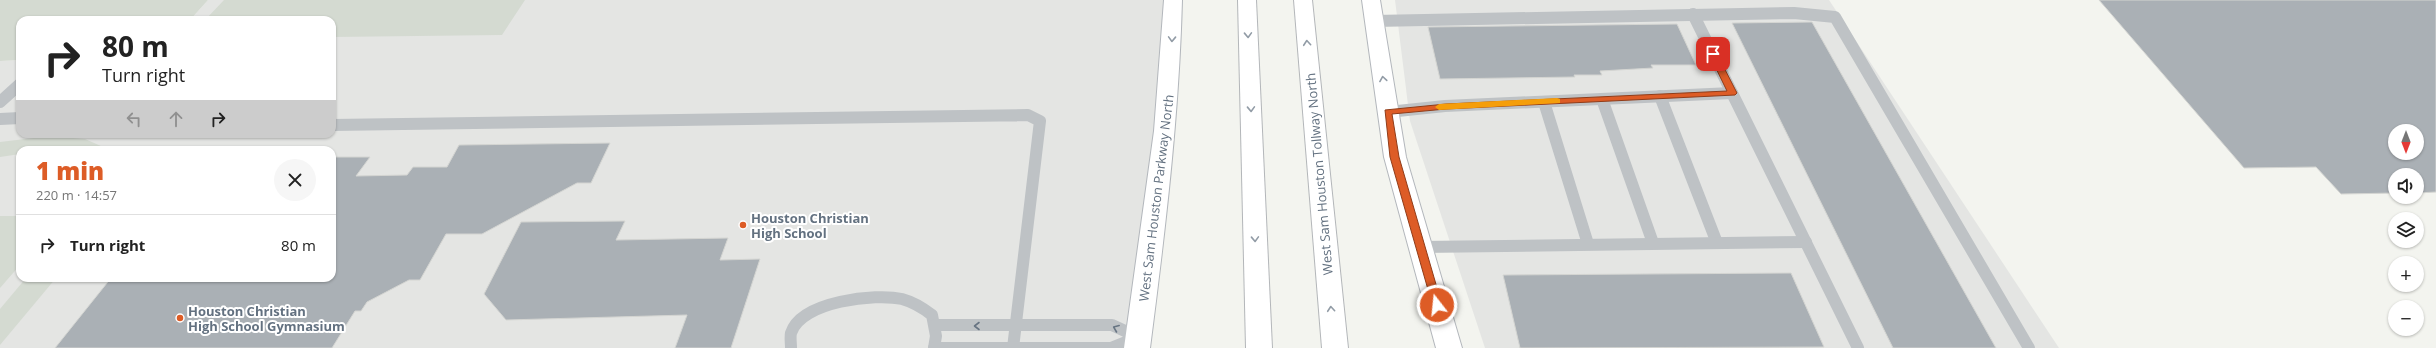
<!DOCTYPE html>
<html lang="en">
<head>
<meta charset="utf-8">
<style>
	body { margin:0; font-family:"Open Sans",sans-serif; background:#f6f6f6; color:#222; height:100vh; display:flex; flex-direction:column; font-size:15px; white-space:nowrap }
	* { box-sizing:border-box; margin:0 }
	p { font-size:13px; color:#767676 }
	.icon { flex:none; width:22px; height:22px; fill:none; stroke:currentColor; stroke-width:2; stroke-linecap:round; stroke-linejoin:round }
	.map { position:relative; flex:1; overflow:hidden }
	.drawer { position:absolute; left:16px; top:146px; width:320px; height:136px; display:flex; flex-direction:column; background:#fff; border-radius:12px; box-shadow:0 1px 3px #0004 }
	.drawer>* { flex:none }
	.guide { position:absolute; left:16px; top:16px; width:320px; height:122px; border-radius:12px; box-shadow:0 1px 3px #0004; background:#fff; color:#222; overflow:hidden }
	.needle { width:26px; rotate:180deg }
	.fabs { position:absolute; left:2388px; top:124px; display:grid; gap:8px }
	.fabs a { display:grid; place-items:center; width:36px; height:36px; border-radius:50%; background:#fff; box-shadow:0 1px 3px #0004; font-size:20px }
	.pin { position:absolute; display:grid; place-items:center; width:34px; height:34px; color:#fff; margin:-17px; border-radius:8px; box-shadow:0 2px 6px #0006 }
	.me { position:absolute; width:44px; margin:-22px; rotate:344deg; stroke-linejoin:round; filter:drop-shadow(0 0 3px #0008) }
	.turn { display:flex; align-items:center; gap:14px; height:84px; padding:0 20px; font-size:18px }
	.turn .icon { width:52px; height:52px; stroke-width:2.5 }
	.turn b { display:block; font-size:28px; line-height:34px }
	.lanes { display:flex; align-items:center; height:38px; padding:0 20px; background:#0003; justify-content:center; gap:20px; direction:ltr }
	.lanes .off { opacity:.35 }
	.round { display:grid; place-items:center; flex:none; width:42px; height:42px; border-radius:21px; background:#f6f6f6 }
	.head { display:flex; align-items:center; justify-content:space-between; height:68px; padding:0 20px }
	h1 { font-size:24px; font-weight:800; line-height:30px; color:#dd5c26 }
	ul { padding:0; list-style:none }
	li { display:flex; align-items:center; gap:12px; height:60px; padding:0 20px; border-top:1px solid #e0e0e0 }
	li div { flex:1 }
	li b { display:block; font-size:15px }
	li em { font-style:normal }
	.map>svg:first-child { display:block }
	.built { fill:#e4e5e3; fill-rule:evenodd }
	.green { fill:#d4dad1 }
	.building { fill:#aab0b5; stroke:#d4d5d2; fill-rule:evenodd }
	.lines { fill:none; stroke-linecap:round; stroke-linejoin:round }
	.secondary-casing { stroke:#b3b7bc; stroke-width:2 }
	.highway-casing { stroke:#b3b6b9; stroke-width:2 }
	.lane { stroke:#bec2c5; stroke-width:12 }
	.secondary { fill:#fff; fill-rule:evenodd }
	.highway { fill:#fff; fill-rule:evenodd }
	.oneway { stroke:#929ca6 }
	.oneway2 { stroke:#687583 }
	.route { fill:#dd5c26; stroke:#903c19 }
	.slow { fill:#f59e0b }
	.poi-dot { fill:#dd5c26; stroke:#fff; stroke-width:1.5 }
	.labels { text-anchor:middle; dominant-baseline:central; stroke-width:4; stroke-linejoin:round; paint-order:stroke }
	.street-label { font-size:13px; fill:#637180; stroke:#fff }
	.poi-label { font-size:13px; font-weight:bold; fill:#637180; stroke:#fff; text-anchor:start }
</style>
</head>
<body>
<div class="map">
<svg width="2436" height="348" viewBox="0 0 2436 348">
	<rect width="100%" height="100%" fill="#f3f4ef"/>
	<!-- built -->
	<g class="built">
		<path d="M208 0H1173L1137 348H0V61L20 60V134H332V20H190ZM20 150H332V278H20Z"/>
		<path d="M1395 0H1829L2059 348H1485L1410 121Z"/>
	</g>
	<!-- green -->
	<g class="green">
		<path d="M0 0H208L190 20H20V60L0 61Z"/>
		<path d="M224 0H525L502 35 332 37V20H205Z"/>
		<path d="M50 136 85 139 110 150H20V154L0 157V142Z"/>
		<path d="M0 216H20V265L0 288Z"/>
		<path d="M26 278H56L0 345V309Z"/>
	</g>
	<!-- building -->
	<g class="building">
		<path d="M2099 0H2436V192L2417 193V175H2395V193L2341 194 2316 167 2244 168ZM2395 131H2417V153H2395Z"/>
		<path d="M1812 22 1996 348H1893L1732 23Z"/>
		<path d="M1677 24 1696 65H1651L1653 68 1600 71 1602 75H1574L1575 77 1440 79 1428 27Z"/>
		<path d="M610 143 591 183H577L482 234H446L420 280H409L367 302 361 311H355L332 348H55L111 278H332V157H370L356 176 407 175 413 167H447L459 145Z"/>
		<path d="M625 221 616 240 728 238 720 260 760 259 731 348H675L687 315 506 320 484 294 521 222Z"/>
		<path d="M1791 273 1824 347 1520 348 1503 275Z"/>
	</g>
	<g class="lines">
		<defs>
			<g id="secondary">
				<path d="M1164 0H1182C1179 117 1165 232 1150 348H1124L1154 131Z"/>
				<path d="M1362 0H1380L1406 157 1462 348H1436L1384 157Z"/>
			</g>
			<g id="highway">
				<path d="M1238 0H1256L1272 348H1246Z"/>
				<path d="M1294 0H1312L1348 348H1322Z"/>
			</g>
		</defs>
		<!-- secondary casing -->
		<use href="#secondary" class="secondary-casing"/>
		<!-- highway casing -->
		<use href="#highway" class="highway-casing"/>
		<!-- lane -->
		<g class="lane">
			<path d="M1693 14 1858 348"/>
			<path d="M1374 21 1794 13 1835 17 2029 348"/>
			<path d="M1660 96 1717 243"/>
			<path d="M1602 99 1653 243"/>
			<path d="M0 102 20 84"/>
			<path d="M1544 102 1588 244"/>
			<path d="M1388 112 1445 106 1732 93"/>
			<path d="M0 119 20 118"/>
			<path d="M332 125 1028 115 1040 121 1013 348"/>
			<path d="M1420 247 1806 242"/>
			<path d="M791 348C791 343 790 337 791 333 801 301 876 293 902 299 913 302 923 308 932 315L936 336 934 348"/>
			<path d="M934 348H1111L1138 337 1112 325H935"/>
		</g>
		<!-- secondary -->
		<use href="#secondary" class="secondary"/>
		<!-- highway -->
		<use href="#highway" class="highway"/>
	</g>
	<!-- one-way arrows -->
	<defs><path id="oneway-chevron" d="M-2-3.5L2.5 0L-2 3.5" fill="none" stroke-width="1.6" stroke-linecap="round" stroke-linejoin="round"/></defs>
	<g class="oneway">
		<use href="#oneway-chevron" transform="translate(1248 35) rotate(88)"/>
		<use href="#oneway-chevron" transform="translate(1172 39) rotate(92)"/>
		<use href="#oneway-chevron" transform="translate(1307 43) rotate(-95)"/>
		<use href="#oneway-chevron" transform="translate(1383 79) rotate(-99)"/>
		<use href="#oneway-chevron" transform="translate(1251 109) rotate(88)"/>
		<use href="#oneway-chevron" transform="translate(1255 239) rotate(88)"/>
		<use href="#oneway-chevron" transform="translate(1331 309) rotate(-95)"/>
	</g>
	<g class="oneway2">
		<use href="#oneway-chevron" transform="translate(977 326) rotate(-180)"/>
		<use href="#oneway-chevron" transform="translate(1116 328) rotate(-158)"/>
	</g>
	<!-- route -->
	<path class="route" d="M1713 51 1717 54 1737 93 1735 95 1446 109 1392 114 1399 157 1442 305 1437 309 1433 307 1390 157 1385 110 1446 104 1727 91 1709 54Z"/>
	<!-- slow -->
	<path class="slow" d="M1557 98 1560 99V103L1439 110 1435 107 1439 104Z"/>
	<!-- markers -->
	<g class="poi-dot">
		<circle cx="743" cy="225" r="4"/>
		<circle cx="180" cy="318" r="4"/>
	</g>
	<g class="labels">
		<!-- street labels -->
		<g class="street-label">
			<text transform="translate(1319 174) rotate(-95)">West Sam Houston Tollway North</text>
			<text transform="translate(1156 198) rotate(-83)">West Sam Houston Parkway North</text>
		</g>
		<!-- poi labels -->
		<g class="poi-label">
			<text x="751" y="218">Houston Christian<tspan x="751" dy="15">High School</tspan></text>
			<text x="188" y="311">Houston Christian<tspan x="188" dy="15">High School Gymnasium</tspan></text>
		</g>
	</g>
</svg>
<div class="fabs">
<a><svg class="needle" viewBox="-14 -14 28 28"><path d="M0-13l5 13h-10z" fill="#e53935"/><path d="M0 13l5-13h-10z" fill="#767676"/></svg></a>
<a><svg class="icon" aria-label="sound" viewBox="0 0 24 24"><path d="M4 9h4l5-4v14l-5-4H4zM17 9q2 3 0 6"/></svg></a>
<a><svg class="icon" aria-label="layers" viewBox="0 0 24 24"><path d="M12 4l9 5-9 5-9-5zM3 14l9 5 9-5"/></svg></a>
<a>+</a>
<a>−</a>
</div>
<div class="pin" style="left:1713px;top:54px;background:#d93025"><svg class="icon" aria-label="arrive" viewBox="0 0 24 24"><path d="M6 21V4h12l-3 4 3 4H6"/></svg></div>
<svg class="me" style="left:1437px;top:305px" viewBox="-20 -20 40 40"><circle r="17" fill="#dd5c26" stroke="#fff" stroke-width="3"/><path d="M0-11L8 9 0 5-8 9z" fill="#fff"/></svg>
<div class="guide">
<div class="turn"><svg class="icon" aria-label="right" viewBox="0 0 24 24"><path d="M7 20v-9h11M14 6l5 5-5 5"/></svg><div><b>80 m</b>Turn right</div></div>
<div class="lanes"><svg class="icon off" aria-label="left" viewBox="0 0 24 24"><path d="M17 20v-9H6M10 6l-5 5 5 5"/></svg><svg class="icon off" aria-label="ahead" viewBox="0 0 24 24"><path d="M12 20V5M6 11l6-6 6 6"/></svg><svg class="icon" aria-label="right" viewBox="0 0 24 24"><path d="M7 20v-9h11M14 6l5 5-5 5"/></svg></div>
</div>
<section class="drawer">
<div class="head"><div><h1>1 min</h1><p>220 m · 14:57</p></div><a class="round"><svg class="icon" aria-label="close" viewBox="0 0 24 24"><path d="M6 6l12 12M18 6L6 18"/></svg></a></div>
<ul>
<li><svg class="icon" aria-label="right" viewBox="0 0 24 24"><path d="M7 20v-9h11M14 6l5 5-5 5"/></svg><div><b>Turn right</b></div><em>80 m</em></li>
</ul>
</section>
</div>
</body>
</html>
